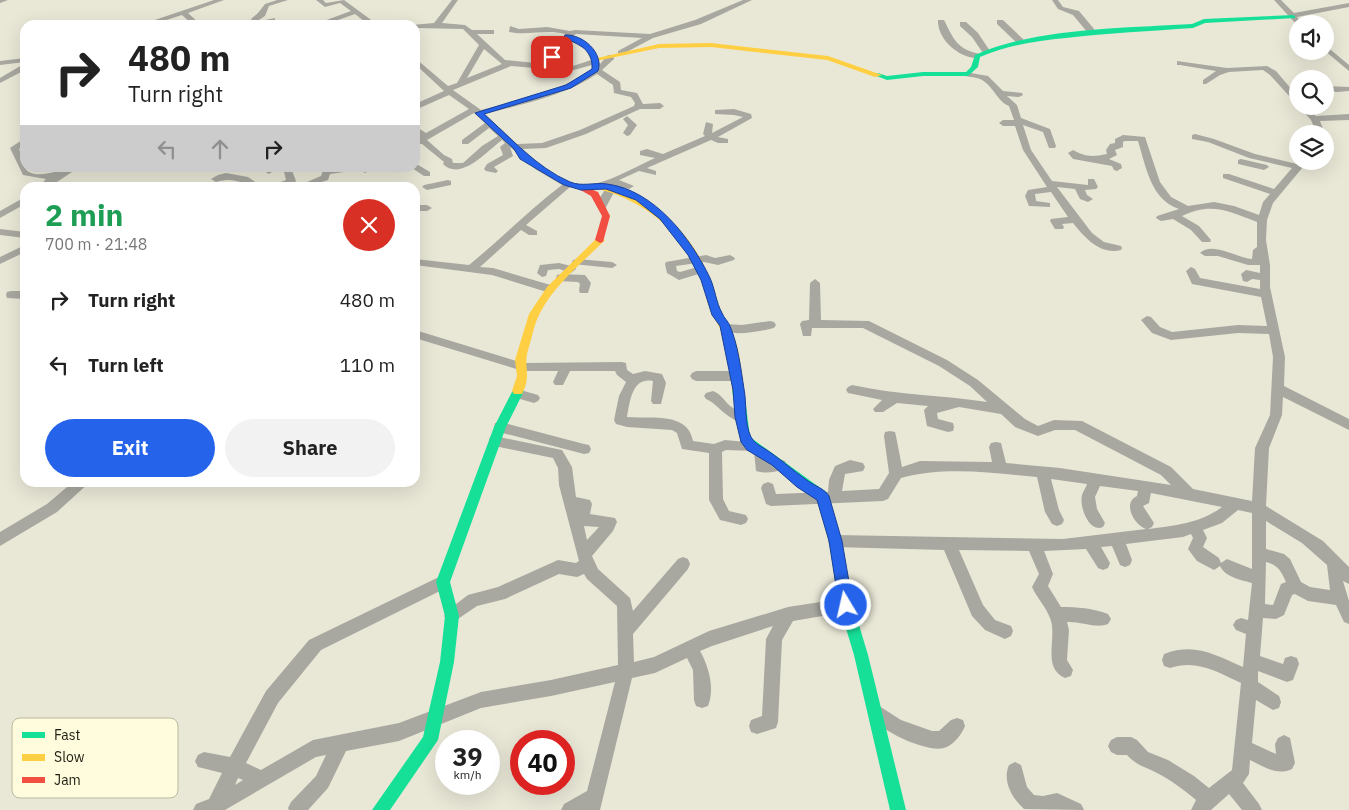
<!DOCTYPE html>
<html lang="en">
<head>
<meta charset="utf-8">
<style>
	body { margin:0; font-family:"IBM Plex Sans",sans-serif; background:#f2f2f2; color:#222; height:100vh; display:flex; flex-direction:column; font-size:19px; white-space:nowrap }
	* { box-sizing:border-box; margin:0 }
	p { font-size:16px; color:#767676 }
	.icon { flex:none; width:28px; height:28px; fill:none; stroke:currentColor; stroke-width:2; stroke-linecap:round; stroke-linejoin:round }
	.map { position:relative; flex:1; overflow:hidden }
	.details { position:absolute; left:20px; top:182px; width:400px; height:305px; display:flex; flex-direction:column; background:#fff; border-radius:15px; box-shadow:0 5px 20px #0002 }
	.details>* { flex:none }
	.hud { position:absolute; left:20px; top:20px; width:400px; height:152px; border-radius:15px; box-shadow:0 5px 20px #0002; background:#fff; color:#222; overflow:hidden }
	.tools { position:absolute; left:1289px; top:15px; display:grid; gap:10px }
	.tools a { display:grid; place-items:center; width:45px; height:45px; border-radius:50%; background:#fff; box-shadow:0 5px 20px #0002; font-size:25px }
	.speed { position:absolute; left:435px; top:730px; display:flex; gap:10px; font-size:25px; font-weight:700; text-align:center }
	.speed>* { display:grid; place-content:center; width:65px; height:65px; border-radius:50%; background:#fff; box-shadow:0 5px 20px #0002; line-height:1 }
	.speed small { font-size:12px; font-weight:400 }
	.speed .limit { border:8px solid #d22; background:#fff; color:#111 }
	.pin { position:absolute; display:grid; place-items:center; width:42px; height:42px; color:#fff; margin:-21px; border-radius:10px; box-shadow:0 2px 8px #0006 }
	.me { position:absolute; width:55px; margin:-28px; rotate:351deg; stroke-linejoin:round; filter:drop-shadow(0 0 4px #0008) }
	.turn { display:flex; align-items:center; gap:18px; height:105px; padding:0 25px; font-size:22px }
	.turn .icon { width:65px; height:65px; stroke-width:2.5 }
	.turn b { display:block; font-size:35px; line-height:42px }
	.lanes { display:flex; align-items:center; height:48px; padding:0 25px; background:#0003; justify-content:center; gap:25px; direction:ltr }
	.lanes .off { opacity:.35 }
	.round { display:grid; place-items:center; flex:none; width:52px; height:52px; border-radius:26px; background:#f2f2f2 }
	.summary { display:flex; align-items:center; justify-content:space-between; height:85px; padding:0 25px }
	h1 { font-size:30px; font-weight:700; line-height:38px; color:#1e9e55 }
	.cta { display:flex; gap:10px; margin-top:auto; padding:10px 25px }
	.cta a { flex:1; height:58px; border-radius:30px; background:#2563eb; color:#fff; font-size:20px; font-weight:700; line-height:58px; text-align:center }
	.cta a+a { background:#f2f2f2; color:#222 }
	ul { padding:0; list-style:none }
	li { display:flex; align-items:center; gap:15px; height:65px; padding:0 25px }
	li div { flex:1 }
	li b { display:block; font-size:19px }
	li em { font-style:normal }
	.map>svg:first-child { display:block }
	.lines { fill:none; stroke-linecap:round; stroke-linejoin:round }
	.street { fill:#a8a8a1; fill-rule:evenodd }
	.fast { fill:#16e098; fill-rule:evenodd }
	.slow { fill:#ffcf43; fill-rule:evenodd }
	.jam { fill:#f24e42; fill-rule:evenodd }
	.route { fill:#2563eb; stroke:#184099 }
	.key { fill:#fefcdc; stroke:#bab99f; stroke-width:1 }
	.key-label { font-size:14px; fill:#1d1c11 }
</style>
</head>
<body>
<div class="map">
<svg width="1349" height="810" viewBox="0 0 1349 810">
	<rect width="100%" height="100%" fill="#e9e8d7"/>
	<g class="lines">
		<!-- street -->
		<g class="street">
			<path d="M0 0H8L0 3Z"/>
			<path d="M214 0H224L188 13 201 25H193L182 15 151 25H140Z"/>
			<path d="M277 0H288L269 6 265 16 259 20 260 21 275 18V22L262 25H236L240 23H253L251 19 258 13 265 4Z"/>
			<path d="M316 0H323L326 3 344 0 378 25H369L355 14 324 25H313L351 11 340 3 325 7Z"/>
			<path d="M452 0H458L442 23 465 25 472 30H494V34H477L505 60 536 63 541 55C560 52 556 50 565 34 546 29 528 36 509 32L510 26 519 29 547 27 570 31 575 30 650 34 695 20 743 0H752L701 24 653 38 621 55H618V51L642 38 576 34 573 36 594 50 600 64 608 55H614V59L602 70 620 82 621 90 637 93 643 104 660 103 664 106 660 109H640L586 134 546 148 523 149C541 166 568 189 594 184 613 180 637 166 655 158L640 155V151L647 149 663 154 705 136 703 134 706 122 713 124 712 133 743 117 734 115 715 114V110L734 109 751 114 752 118 718 137 728 139V143H718L711 140 647 168 656 171V175L639 171 619 180 634 186 629 189 617 187 605 209H599L597 207 599 199 608 185 588 190 570 187 526 225 537 231V235H529L521 230 480 267 493 268 554 286 555 289 554 292 550 293 492 275 415 265V259L469 265C501 239 529 210 562 185L535 169 510 147 513 156 494 167 498 171 496 173 486 171 484 169 487 164 503 155 500 147 505 143 502 140C488 150 461 182 443 164L444 162 422 144H415V139L418 136 415 133V126L426 133 469 109 449 95 415 110V104L444 91 415 64V58L448 86 457 83 479 45 463 29 415 28V25H412L434 23ZM569 40 585 49 591 60 570 67 543 63 546 59C561 59 564 52 569 40ZM484 49 502 64 467 78ZM592 65V70C559 92 518 100 481 110L453 90 511 66 570 71ZM597 74 613 85 614 93 631 97 635 103 634 106 580 130 542 143 517 144 485 114C523 104 564 96 597 74ZM474 113 485 123 462 140V144H468L489 128 498 136 482 146 463 163H453L452 159 444 155 427 140Z"/>
			<path d="M1052 0H1058L1063 7 1079 11 1094 29V33H1088L1073 15 1058 9Z"/>
			<path d="M1274 0H1281L1294 13 1349 3V7L1297 17 1303 24H1298V26Z"/>
			<path d="M938 20H944C954 40 957 49 980 54V58C961 60 937 40 938 20Z"/>
			<path d="M997 20H1003L1024 40V44H1018L997 24Z"/>
			<path d="M960 22H966L978 33 990 51 989 53H983L972 37 960 26Z"/>
			<path d="M1325 45 1349 65V71L1325 51Z"/>
			<path d="M25 58V62L0 65V61Z"/>
			<path d="M1177 61 1227 68 1267 66 1276 71 1298 97V106H1306L1316 116 1349 114V120L1320 121 1325 134H1317L1311 120 1270 75 1263 70 1229 72 1220 75 1206 84H1203V80L1216 71 1180 65H1177Z"/>
			<path d="M22 65H25V70L0 83V78Z"/>
			<path d="M965 72 988 76 1003 91 1022 93 1023 95 1019 97 1007 96 1017 105 1021 118 1050 129 1056 146 1055 148H1049L1043 132 1023 125 1031 150 1052 181 1088 185V179H1094L1098 187 1096 189 1085 190 1087 195 1093 199 1088 202 1080 199 1075 189 1057 187 1092 233 1104 242 1121 246 1122 248 1121 250C1100 255 1085 238 1073 223L1062 224 1064 227 1063 229H1055L1050 221 1051 219 1068 217 1051 192 1035 194 1036 201 1050 203V207L1029 206 1025 196 1028 190 1047 187 1023 150 1015 126H1003L999 123 1003 120H1014L1009 106C998 102 993 86 982 80 977 77 970 77 965 76Z"/>
			<path d="M1325 86 1349 87V91L1337 92 1325 90Z"/>
			<path d="M627 116 637 125 630 135 627 136 623 133 628 125 623 119Z"/>
			<path d="M1195 134 1214 139 1255 154 1297 164 1299 161H1308L1273 203 1267 220 1266 240 1270 265V287L1285 357 1284 386 1349 419V430L1283 397 1282 415 1269 448 1266 506 1323 541 1349 567V584L1343 581 1349 601V624L1344 622 1336 605 1308 601 1295 594 1292 595 1284 615 1276 619 1263 618 1260 656 1283 664 1285 658 1291 656 1297 658 1299 664 1293 680 1287 682 1258 671V682L1279 696 1281 702 1279 708 1273 710 1256 700 1252 743 1276 754 1275 744 1278 738 1284 735 1290 738 1295 763 1292 769C1277 776 1264 767 1250 760L1249 774 1243 783 1259 804 1262 810H1242L1229 794 1211 810H1191L1196 800C1184 790 1171 780 1157 773 1144 766 1137 766 1127 755H1117L1111 752 1108 746 1111 740 1117 737H1131L1137 740 1148 752 1168 760 1194 776 1209 788 1232 770 1241 683C1217 672 1197 659 1170 668L1164 666 1162 660 1164 654C1195 642 1215 655 1243 667L1246 634 1236 630 1233 625 1236 620 1241 618 1248 620 1252 583C1241 580 1225 577 1220 566L1214 570 1197 561 1188 549 1193 538 1191 534 1183 537 1126 544 1132 560 1130 565 1125 567 1120 565 1112 546 1101 547 1110 563 1108 568 1103 570 1098 568 1086 549 1044 551 1053 574 1048 586 1061 607C1077 607 1093 608 1108 614L1111 619 1108 624C1097 629 1080 621 1067 622L1069 630 1067 660 1073 670 1071 676 1065 678C1041 668 1058 637 1050 618 1046 607 1037 598 1032 587L1039 574 1029 551 959 550 983 605 995 620 1011 626 1013 631 1011 636 1005 639 985 630 972 616 944 550 835 547 830 546 828 541 830 536 835 535 1063 539 1146 529C1134 525 1122 503 1137 496L1138 491 1100 486 1095 497 1097 509 1105 523 1103 527C1089 533 1079 507 1082 495 1083 491 1086 488 1087 484L1051 479 1059 510 1064 520 1062 524 1057 526 1052 524 1045 512 1037 477C993 473 944 466 901 478L888 499 883 501 771 506 766 504 761 488 763 484 768 482 773 484 776 494 828 492 829 480 835 466 850 460 863 463 865 467 863 471 845 474 842 491 879 489 889 473 884 436 885 432 890 431 895 432 896 436 902 467 920 461 992 462 989 447 991 443 996 442 1001 443 1006 463 1060 468 1171 485 1161 475 1075 430H1055L1038 436 1015 427 1001 414 959 407 937 413 938 419 953 423 954 427 953 431 948 432 927 426 924 410 928 406 897 403 883 412H875L873 409 882 400 848 393 846 390 848 387 852 385C897 395 942 395 987 402L970 386 939 366 863 328H812L811 336H803L800 324 802 321 809 320 810 283 815 279 820 283 821 320 869 321 947 360 978 380 1025 419 1038 426 1054 420 1082 421 1171 467 1193 489 1252 501 1255 448 1270 415 1273 357 1269 334 1238 333 1171 340 1152 333 1141 320 1147 316 1151 317 1160 327 1172 332 1238 325 1267 326 1261 297 1192 284 1186 271 1191 267 1195 269 1200 278 1260 289V280L1252 279 1247 282 1243 281 1241 274 1246 270 1260 273V265H1248L1218 256H1205L1200 253C1212 241 1237 258 1252 259L1253 250 1257 247V222C1228 211 1211 202 1182 216L1199 226 1211 240 1210 242H1202L1191 230 1173 219 1161 221 1156 218 1157 216 1179 209C1151 200 1146 167 1138 141H1125L1123 142V147L1115 150 1117 155 1109 159 1121 164 1122 168 1117 171 1114 170 1112 166 1073 159 1068 153 1073 150C1086 157 1092 157 1107 154L1106 150 1110 144 1115 143V139L1123 135 1145 137 1160 182 1171 197 1188 206 1214 202 1234 206 1259 215 1263 202 1270 194 1223 178V174H1229L1274 189 1292 168 1249 158 1208 142 1192 139V135ZM1151 493 1222 507C1201 523 1174 526 1148 529L1152 527 1154 523 1143 506 1149 503ZM1238 510 1252 513V569L1227 559 1221 563 1219 558 1203 547 1207 538 1203 530 1222 523ZM1266 521 1302 543 1327 565 1330 590 1310 587 1301 582 1290 559 1284 554 1266 549ZM1266 562C1278 565 1281 571 1286 582L1281 584 1273 605 1265 604Z"/>
			<path d="M25 138V145L19 149C21 154 23 163 25 168 34 183 66 166 78 168L48 188H37L46 179 23 175 10 148Z"/>
			<path d="M1241 159 1267 165 1269 167 1264 170 1238 164V160Z"/>
			<path d="M415 163 430 172V176H424L412 168H415Z"/>
			<path d="M268 168H278L269 174 264 171Z"/>
			<path d="M283 168H291L296 181 294 183 280 188H265L286 180Z"/>
			<path d="M337 168H356L351 171 330 174 328 180 312 185 307 182 321 176 323 170Z"/>
			<path d="M356 168H375L365 173Z"/>
			<path d="M226 173 248 177 264 188C243 188 240 175 216 182L211 179 218 175Z"/>
			<path d="M448 180 451 181V185L427 190 422 187 424 185Z"/>
			<path d="M25 197V204L0 218V211Z"/>
			<path d="M415 205H427L432 208 427 211H415Z"/>
			<path d="M0 229 25 232V238L0 235Z"/>
			<path d="M25 245V252L0 264V257Z"/>
			<path d="M706 255 715 258 730 255 735 258 734 260 718 265 704 262 676 266 677 271 680 272 701 266 706 270 705 272 679 280 667 273 665 264 666 262Z"/>
			<path d="M577 259 612 262 617 265 612 268 573 264 572 262 573 260Z"/>
			<path d="M559 263 575 267 576 269 571 273 559 269 548 270 546 276 542 277 537 273 540 265Z"/>
			<path d="M561 274 585 275 591 283 588 293H580L579 290 580 284 578 282 557 281 556 278 557 275Z"/>
			<path d="M11 291H25V299L7 298 6 295 7 292Z"/>
			<path d="M770 321 774 322 776 325 774 328C762 331 728 338 720 328L726 324 742 325Z"/>
			<path d="M415 330 523 363 622 362 626 363 627 370 633 374 645 371 662 374 666 383 661 404H653L651 401 653 381C632 377 630 401 627 417 650 419 688 411 693 441L714 444 725 440 756 443 757 448H765L767 461 780 459 785 461 787 465 785 469C775 472 766 474 756 471L754 451 726 450 722 452 723 499 729 511 746 515 748 519 746 523 741 525 720 520 709 500V453L682 449 677 433 672 430 627 427 616 424 614 420 619 396 626 382 617 375 615 371H570L563 385H555L553 382 558 371H523L415 338Z"/>
			<path d="M696 371H736L740 373 742 376 740 379 736 381H696L692 379 690 376 692 373Z"/>
			<path d="M517 389 538 395 540 398 538 401 534 403 513 397 511 394 513 391Z"/>
			<path d="M713 391C722 394 725 403 733 408 738 411 743 411 746 417L744 421 740 422C724 417 717 403 706 399L704 396 706 393Z"/>
			<path d="M500 422 584 444 589 445 591 449 589 453 584 454 495 431 494 427 495 423Z"/>
			<path d="M495 436 562 450 572 467 576 497 590 500 592 504 590 514 615 518 617 522 613 531 592 556 598 569 630 598 633 611 678 559 683 557 688 559 690 564 688 569 633 634 634 662 654 657 709 631 788 607 846 598 851 600 854 605 851 610 846 612 793 621 782 640 778 722 776 728 757 734 751 732 749 726 751 720 762 716 766 639 773 626 712 646 700 651C709 667 715 689 708 706L702 708 696 706 694 700 693 670 687 658 655 673 632 678 600 810H561L564 804 587 791 615 682 551 696 481 708 399 741 346 751 328 788 308 810H289L288 808 291 802 316 776 326 755 316 757 225 810H193L196 804 209 799 222 773 198 767 195 761 198 755 204 752 230 757 266 691 309 640 443 575 448 577 450 582 448 587 321 650 278 703 246 763 261 770 313 740 399 723 481 692 551 680 618 665 617 606 587 579 584 574 577 577 559 574 505 599 477 606 452 623 447 621 444 616 447 611 468 595 498 587 558 560 576 563 579 561 559 485 558 468 553 458 490 445 489 441 490 437ZM584 526 599 527 587 540ZM238 778 243 780 235 785Z"/>
			<path d="M73 482H90L57 512 0 546V532L47 504Z"/>
			<path d="M876 704 901 720 932 731H939L951 720 957 718 963 720 965 726C962 734 953 746 944 748 926 753 875 729 868 712L870 706Z"/>
			<path d="M1015 762 1021 765 1027 787 1034 795 1043 796 1057 793 1081 804 1084 810 1024 809C1012 798 1002 781 1009 765Z"/>
		</g>
		<!-- fast -->
		<g class="fast">
			<path d="M1293 15 1295 16V18L1205 23 1193 28C1151 31 1108 33 1066 38 1036 41 1008 45 980 57L978 67 968 76H923L887 80 874 75 878 73 887 76 923 72H966L971 67 975 55C1034 28 1126 28 1192 24L1204 19Z"/>
			<path d="M738 386 744 390 750 437 826 492 828 496 841 541 853 605 868 655 906 810H890L854 655 839 605 829 541 817 499 741 442 732 390Z"/>
			<path d="M518 387 524 391 506 427 450 582 459 616 454 662 438 740 390 810H372L423 737 440 662 445 616 436 582 494 427 514 388Z"/>
		</g>
		<!-- slow -->
		<g class="slow">
			<path d="M711 43 828 56 882 75 875 77 827 60 711 47 659 48 596 61 593 59 659 44Z"/>
			<path d="M598 183C653 197 690 228 711 281 715 289 716 298 719 307 723 318 730 327 734 337 741 354 741 373 744 390L742 393H734L732 390C731 372 730 353 724 337 720 327 714 319 710 309 706 300 705 289 701 280 681 230 646 201 595 188V184Z"/>
			<path d="M600 237 605 240 603 242C581 264 554 285 540 313 534 324 532 338 528 350 523 367 532 375 522 394H514L512 391 517 376 515 360 529 314 547 287 597 238Z"/>
		</g>
		<!-- jam -->
		<path class="jam" d="M581 185 598 192 610 216 603 242 600 243 595 240 602 216 591 196 577 188Z"/>
	</g>
	<!-- route -->
	<path class="route" d="M565 35C583 34 604 53 598 71L571 88 484 114C511 138 536 167 570 182 582 187 595 182 607 184 654 190 691 238 710 278 715 289 716 302 722 313 724 318 728 321 730 326 738 345 741 369 744 389 747 404 744 423 751 437 754 442 758 445 762 447 780 458 792 470 808 481 815 486 825 489 829 496L842 541 853 605 851 610 846 612 841 610 839 605 829 541 817 500 797 487 772 465 747 450 741 442 735 417 733 390 720 326 712 315 701 280 688 255 660 219 636 200 606 189 581 190 564 185 520 159 514 149 475 113 566 85 592 69C593 52 583 46 569 40L563 54 550 58V55L557 52Z"/>
	<!-- legend -->
	<rect x="12" y="718" width="166" height="80" rx="8" class="key"/>
	<rect x="22" y="732" width="23" height="6" fill="#16e098"/>
	<rect x="22" y="754" width="23" height="7" fill="#ffcf43"/>
	<rect x="22" y="777" width="23" height="6" fill="#f24e42"/>
	<g class="key-label">
		<text x="54" y="740">Fast</text>
		<text x="54" y="762">Slow</text>
		<text x="54" y="785">Jam</text>
	</g>
</svg>
<div class="tools">
<a><svg class="icon" aria-label="sound" viewBox="0 0 24 24"><path d="M4 9h4l5-4v14l-5-4H4zM17 9q2 3 0 6"/></svg></a>
<a><svg class="icon" aria-label="search" viewBox="0 0 24 24"><circle cx="10" cy="10" r="6"/><path d="M15 15l6 6"/></svg></a>
<a><svg class="icon" aria-label="layers" viewBox="0 0 24 24"><path d="M12 4l9 5-9 5-9-5zM3 14l9 5 9-5"/></svg></a>
</div>
<div class="speed"><div>39<small>km/h</small></div><div class="limit">40</div></div>
<div class="pin" style="left:552px;top:57px;background:#d93025"><svg class="icon" aria-label="arrive" viewBox="0 0 24 24"><path d="M6 21V4h12l-3 4 3 4H6"/></svg></div>
<svg class="me" style="left:846px;top:605px" viewBox="-20 -20 40 40"><circle r="17" fill="#2563eb" stroke="#fff" stroke-width="3"/><path d="M0-11L8 9 0 5-8 9z" fill="#fff"/></svg>
<div class="hud">
<div class="turn"><svg class="icon" aria-label="right" viewBox="0 0 24 24"><path d="M7 20v-9h11M14 6l5 5-5 5"/></svg><div><b>480 m</b>Turn right</div></div>
<div class="lanes"><svg class="icon off" aria-label="left" viewBox="0 0 24 24"><path d="M17 20v-9H6M10 6l-5 5 5 5"/></svg><svg class="icon off" aria-label="ahead" viewBox="0 0 24 24"><path d="M12 20V5M6 11l6-6 6 6"/></svg><svg class="icon" aria-label="right" viewBox="0 0 24 24"><path d="M7 20v-9h11M14 6l5 5-5 5"/></svg></div>
</div>
<section class="details">
<div class="summary"><div><h1>2 min</h1><p>700 m · 21:48</p></div><a class="round" style="background:#d93025;color:#fff"><svg class="icon" aria-label="close" viewBox="0 0 24 24"><path d="M6 6l12 12M18 6L6 18"/></svg></a></div>
<ul>
<li><svg class="icon" aria-label="right" viewBox="0 0 24 24"><path d="M7 20v-9h11M14 6l5 5-5 5"/></svg><div><b>Turn right</b></div><em>480 m</em></li>
<li><svg class="icon" aria-label="left" viewBox="0 0 24 24"><path d="M17 20v-9H6M10 6l-5 5 5 5"/></svg><div><b>Turn left</b></div><em>110 m</em></li>
</ul>
<div class="cta"><a>Exit</a><a>Share</a></div>
</section>
</div>
</body>
</html>
